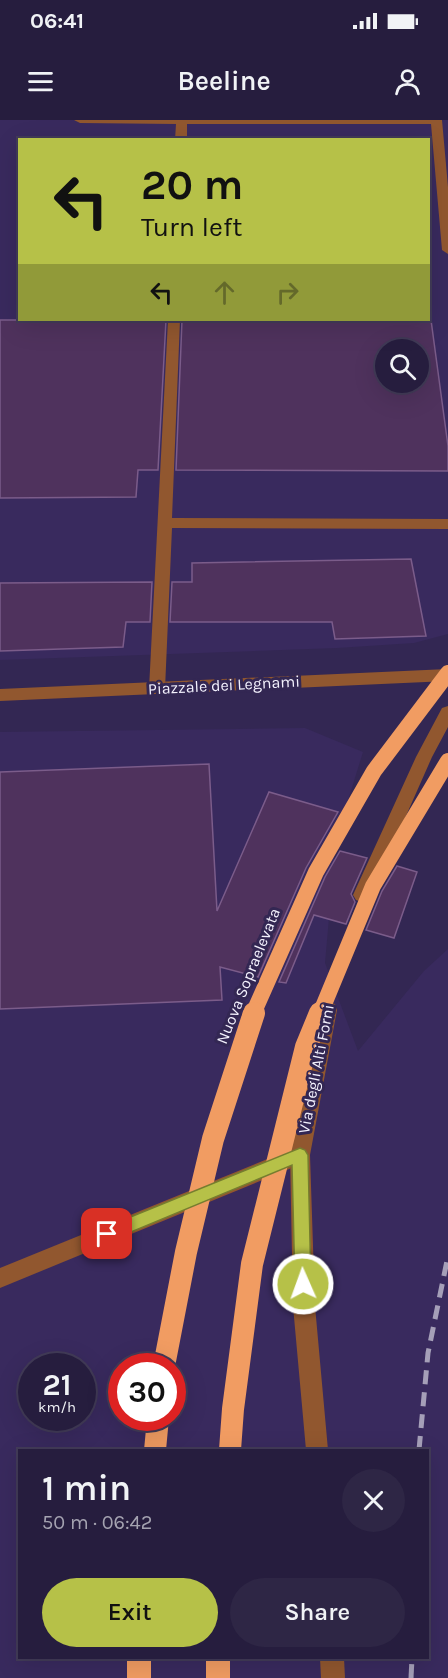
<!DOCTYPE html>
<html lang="en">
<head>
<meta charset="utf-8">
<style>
	body { margin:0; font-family:Karla,sans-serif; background:#2e2645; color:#f1f3f6; height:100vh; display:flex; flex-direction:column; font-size:22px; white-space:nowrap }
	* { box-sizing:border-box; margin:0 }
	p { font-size:20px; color:#a4a2b0 }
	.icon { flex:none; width:33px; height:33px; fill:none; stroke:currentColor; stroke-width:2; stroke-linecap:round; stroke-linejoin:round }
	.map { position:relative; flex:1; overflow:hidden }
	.side { position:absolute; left:18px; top:1329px; width:411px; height:210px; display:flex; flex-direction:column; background:#261d3e; border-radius:0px; box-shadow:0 6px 24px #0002,0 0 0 2px #423b58 }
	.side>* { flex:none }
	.top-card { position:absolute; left:18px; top:18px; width:412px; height:183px; border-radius:0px; box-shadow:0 6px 24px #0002,0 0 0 2px #423b58; background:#b6c148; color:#111; overflow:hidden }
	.buttons { position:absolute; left:375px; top:219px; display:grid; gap:12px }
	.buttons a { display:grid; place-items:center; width:54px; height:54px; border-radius:50%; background:#261d3e; box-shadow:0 6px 24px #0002,0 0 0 2px #423b58; font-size:30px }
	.speed { position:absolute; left:18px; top:1233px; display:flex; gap:12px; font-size:30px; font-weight:700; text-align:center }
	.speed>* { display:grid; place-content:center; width:78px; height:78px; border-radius:50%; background:#261d3e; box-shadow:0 6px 24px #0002,0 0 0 2px #423b58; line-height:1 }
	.speed small { font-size:15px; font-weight:400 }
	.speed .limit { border:9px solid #d22; background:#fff; color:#111 }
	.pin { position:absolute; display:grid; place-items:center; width:51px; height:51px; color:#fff; margin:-26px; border-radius:12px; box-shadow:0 3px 9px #0006 }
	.me { position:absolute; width:66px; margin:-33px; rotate:358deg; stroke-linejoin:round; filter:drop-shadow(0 0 4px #0008) }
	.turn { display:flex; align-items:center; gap:21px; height:126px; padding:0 24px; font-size:27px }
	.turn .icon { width:78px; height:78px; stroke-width:2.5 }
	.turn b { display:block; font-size:42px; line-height:51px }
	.lanes { display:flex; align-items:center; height:57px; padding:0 24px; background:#0003; justify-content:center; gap:30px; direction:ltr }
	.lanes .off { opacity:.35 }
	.round { display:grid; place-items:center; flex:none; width:63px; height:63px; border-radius:32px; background:#2e2645 }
	.overview { display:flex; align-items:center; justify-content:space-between; height:102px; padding:0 24px }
	h1 { font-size:36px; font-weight:600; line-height:45px }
	.action { display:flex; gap:12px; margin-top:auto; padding:12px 24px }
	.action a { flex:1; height:69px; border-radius:36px; background:#b6c148; color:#111; font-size:24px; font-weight:600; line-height:69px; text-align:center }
	.action a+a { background:#2e2645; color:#f1f3f6 }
	.status { display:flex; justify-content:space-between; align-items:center; height:42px; padding:0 30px; background:#261d3e; direction:ltr }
	.status svg { height:16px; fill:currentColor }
	header { display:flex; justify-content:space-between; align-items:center; height:78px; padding:0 24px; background:#261d3e; font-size:27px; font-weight:600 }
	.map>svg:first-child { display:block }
	.built { fill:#392a5e; fill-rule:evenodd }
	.building { fill:#4f325d; stroke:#7b5c8a; stroke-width:1.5; fill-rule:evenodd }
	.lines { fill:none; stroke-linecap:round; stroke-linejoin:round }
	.lane { fill:#91572f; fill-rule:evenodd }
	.street { fill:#91572f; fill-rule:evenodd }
	.highway { fill:#f19c62; fill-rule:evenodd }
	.rail { stroke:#a59fb8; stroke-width:5; stroke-dasharray:14 8; stroke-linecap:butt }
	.highway-bridge-far1 { stroke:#f19c62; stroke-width:16 }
	.highway-bridge { stroke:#f19c62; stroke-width:22 }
	.route { fill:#b6c148; stroke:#767d2f; stroke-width:1.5 }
	.labels { text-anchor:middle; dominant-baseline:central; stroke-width:6; stroke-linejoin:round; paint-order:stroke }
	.street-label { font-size:16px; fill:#f3f1fd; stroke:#332753 }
</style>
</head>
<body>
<div class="status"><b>06:41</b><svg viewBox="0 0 49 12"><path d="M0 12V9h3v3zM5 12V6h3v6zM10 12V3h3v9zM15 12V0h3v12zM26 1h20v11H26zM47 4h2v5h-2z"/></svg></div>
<header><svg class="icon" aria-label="menu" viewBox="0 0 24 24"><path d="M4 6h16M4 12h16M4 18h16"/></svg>Beeline<svg class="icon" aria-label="person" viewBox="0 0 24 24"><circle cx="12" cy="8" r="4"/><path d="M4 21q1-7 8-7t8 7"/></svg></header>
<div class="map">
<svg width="448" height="1558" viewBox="0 0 448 1558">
	<rect width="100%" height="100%" fill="#332753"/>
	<!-- built -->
	<g class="built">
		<path d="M0 0H448V514L414 523 337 528 0 540ZM20 20H429V200H20ZM386 230H418V262H386Z"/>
		<path d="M305 608 363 632 336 719 325 843 358 931 424 851 448 829V1558H0V612ZM32 1246H82V1298H32ZM122 1246H172V1298H122ZM20 1330H428V1538H20Z"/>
	</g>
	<!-- building -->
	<g class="building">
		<path d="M0 200H166L158 350H138L136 377 0 378Z"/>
		<path d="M182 200H431L448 326V351L176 350ZM386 230H418V262H386Z"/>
		<path d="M411 439 426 516 335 519 332 502H170L172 462H192V443Z"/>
		<path d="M152 462 150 502H126L123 527 0 531V463Z"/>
		<path d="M209 644 217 791 269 672 338 692 306 748 258 857 220 847 222 880 0 889V652Z"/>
		<path d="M340 731 367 738 351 774 355 782 346 804 314 795 286 863 279 862 325 757Z"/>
		<path d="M397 746 417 752 394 818 366 810 382 771Z"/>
	</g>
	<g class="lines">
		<!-- lane -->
		<g class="lane">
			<path d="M74 0H442L448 67V134L442 130 431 4H187V20H175L176 4 80 3Z"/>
			<path d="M168 200H180L172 398 448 399V409L172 408 165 569 163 573H151L149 569Z"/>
			<path d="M287 1031 294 1033 297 1040 294 1047 0 1168V1148Z"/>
		</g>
		<!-- street -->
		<g class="street">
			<path d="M448 549V561L0 581V569Z"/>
			<path d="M448 586V607L432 637 371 775 368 780 362 782 356 780 353 775 416 637 442 588Z"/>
			<path d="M328 882 335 884 337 890 310 1035 315 1186 328 1330H306L293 1186 290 1035 319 890 321 884Z"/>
			<path d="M320 1538H344L345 1558H321Z"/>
		</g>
		<!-- highway -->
		<g class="highway">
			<path d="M147 1298H169L166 1330H144Z"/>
			<rect x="127" y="1538" width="24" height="20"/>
			<rect x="206" y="1538" width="24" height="20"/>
		</g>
		<!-- rail -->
		<g class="rail">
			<path d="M419 1330 428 1233 448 1136"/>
			<path d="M411 1558 412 1538"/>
		</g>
		<!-- highway-bridge-far1 -->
		<g class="highway-bridge-far1">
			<path d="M253 894 316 752 374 651 448 553"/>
			<path d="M320 894 373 766 448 641"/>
		</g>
		<!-- highway-bridge -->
		<g class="highway-bridge">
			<path d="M164 1246 186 1132 213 1019 254 893"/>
			<path d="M230 1330 233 1289 252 1144 306 927 320 893"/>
		</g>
	</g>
	<!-- route -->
	<path class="route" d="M300 1028 305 1030 308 1035 311 1164 309 1170 303 1172 298 1170 295 1164 292 1045 107 1122 101 1120 99 1114 101 1109Z"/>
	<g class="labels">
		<!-- street labels -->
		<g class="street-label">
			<text transform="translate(224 565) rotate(-3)">Piazzale dei Legnami</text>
			<text transform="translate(248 856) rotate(-68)">Nuova Sopraelevata</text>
			<text transform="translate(316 949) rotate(-79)">Via degli Alti Forni</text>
		</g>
	</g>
</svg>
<div class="buttons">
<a><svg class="icon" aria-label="search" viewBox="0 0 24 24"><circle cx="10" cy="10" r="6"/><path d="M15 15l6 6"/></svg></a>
</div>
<div class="speed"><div>21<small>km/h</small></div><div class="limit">30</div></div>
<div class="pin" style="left:107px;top:1114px;background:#d93025"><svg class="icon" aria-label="arrive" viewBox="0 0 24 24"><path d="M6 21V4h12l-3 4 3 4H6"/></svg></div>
<svg class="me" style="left:303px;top:1164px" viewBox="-20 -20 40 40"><circle r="17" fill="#b6c148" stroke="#fff" stroke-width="3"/><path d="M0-11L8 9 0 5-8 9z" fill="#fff"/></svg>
<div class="top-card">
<div class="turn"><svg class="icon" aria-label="left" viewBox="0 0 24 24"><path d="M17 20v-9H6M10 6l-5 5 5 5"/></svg><div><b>20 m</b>Turn left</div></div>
<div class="lanes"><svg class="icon" aria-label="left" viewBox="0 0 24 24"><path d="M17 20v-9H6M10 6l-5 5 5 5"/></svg><svg class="icon off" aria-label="ahead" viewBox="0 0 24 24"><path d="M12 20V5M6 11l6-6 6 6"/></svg><svg class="icon off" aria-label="right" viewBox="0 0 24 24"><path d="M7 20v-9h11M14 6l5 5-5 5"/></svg></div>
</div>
<section class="side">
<div class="overview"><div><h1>1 min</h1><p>50 m · 06:42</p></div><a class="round"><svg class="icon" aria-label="close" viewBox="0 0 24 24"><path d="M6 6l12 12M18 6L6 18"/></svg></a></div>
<div class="action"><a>Exit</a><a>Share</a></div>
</section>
</div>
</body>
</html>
